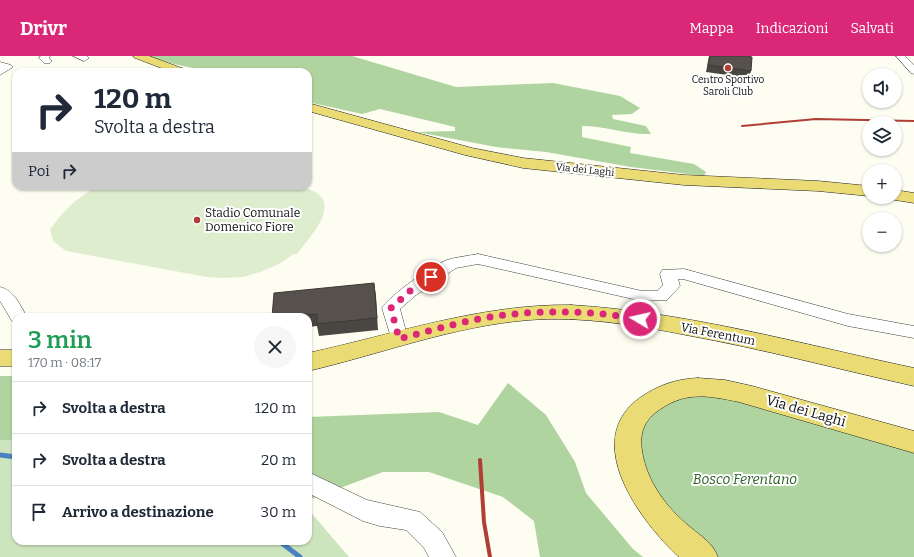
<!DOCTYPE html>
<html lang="it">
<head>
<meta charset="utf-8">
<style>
	body { margin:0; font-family:Bitter,serif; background:#f6f6f7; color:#1f2937; height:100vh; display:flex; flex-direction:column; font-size:15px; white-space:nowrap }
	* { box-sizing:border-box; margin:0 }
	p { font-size:13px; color:#747a83 }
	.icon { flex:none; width:22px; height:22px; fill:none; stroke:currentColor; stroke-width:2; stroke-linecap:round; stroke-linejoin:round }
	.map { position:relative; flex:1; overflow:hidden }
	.sheet { position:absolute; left:12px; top:257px; width:300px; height:232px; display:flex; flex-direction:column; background:#fff; border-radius:12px; box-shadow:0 1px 3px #0004 }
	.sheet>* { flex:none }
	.guide { position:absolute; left:12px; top:12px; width:300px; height:122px; border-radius:12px; box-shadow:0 1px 3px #0004; background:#fff; color:#1f2937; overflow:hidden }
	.buttons { position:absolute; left:862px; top:12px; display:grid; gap:8px }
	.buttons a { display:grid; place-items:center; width:40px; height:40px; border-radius:50%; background:#fff; box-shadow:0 1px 3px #0004; font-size:20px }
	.pin { position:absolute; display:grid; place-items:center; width:34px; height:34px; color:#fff; margin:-17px; border:2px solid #fff; border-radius:50%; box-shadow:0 1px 4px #0007 }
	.me { position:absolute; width:44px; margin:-22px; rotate:279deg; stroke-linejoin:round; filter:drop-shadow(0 0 3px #0008) }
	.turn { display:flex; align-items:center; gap:14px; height:84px; padding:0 16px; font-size:18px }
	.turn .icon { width:52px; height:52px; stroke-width:2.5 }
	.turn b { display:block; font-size:28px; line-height:34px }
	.then { display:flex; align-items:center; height:38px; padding:0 16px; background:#0003; gap:8px; font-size:15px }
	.round { display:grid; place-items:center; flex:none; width:42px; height:42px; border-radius:21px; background:#f6f6f7 }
	.overview { display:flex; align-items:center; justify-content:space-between; height:68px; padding:0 16px }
	h1 { font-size:24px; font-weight:600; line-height:30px; color:#1e9e55 }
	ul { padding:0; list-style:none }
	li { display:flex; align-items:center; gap:12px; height:52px; padding:0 16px; border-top:1px solid #e0e1e3 }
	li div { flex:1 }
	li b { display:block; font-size:15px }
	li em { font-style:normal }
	header { display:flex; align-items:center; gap:24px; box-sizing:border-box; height:56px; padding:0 20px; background:#db2777; color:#fff }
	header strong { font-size:19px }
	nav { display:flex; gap:22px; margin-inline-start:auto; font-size:14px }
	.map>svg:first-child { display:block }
	.green { fill:#cde5be }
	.forest { fill:#b0d49f }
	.pitch { fill:#dfedcf }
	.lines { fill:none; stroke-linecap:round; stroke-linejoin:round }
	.stream { stroke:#4a82bf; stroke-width:5 }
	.minor-casing { stroke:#414141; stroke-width:1 }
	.major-casing { stroke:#1f1f1f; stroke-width:1 }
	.minor { fill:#fff; fill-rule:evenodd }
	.major { fill:#eadb75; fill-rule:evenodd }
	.rail-far1 { stroke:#b03e35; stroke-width:2 }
	.rail { stroke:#b03e35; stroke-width:4 }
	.wall { fill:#4a4641 }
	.shaded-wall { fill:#3c3935 }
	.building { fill:#56514c; stroke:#3c3935 }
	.route { stroke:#db2777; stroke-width:7; stroke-dasharray:0 12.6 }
	.poi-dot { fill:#b03e35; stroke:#fff; stroke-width:1.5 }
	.labels { text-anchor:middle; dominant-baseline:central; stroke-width:4; stroke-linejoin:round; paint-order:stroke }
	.far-poi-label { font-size:10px; fill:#0e0e0e; stroke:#fff }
	.far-street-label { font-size:10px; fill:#0e0e0e; stroke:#fff }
	.poi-label { font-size:12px; fill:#0e0e0e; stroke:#fff; text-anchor:start }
	.street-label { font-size:12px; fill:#0e0e0e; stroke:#fff }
	.near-street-label { font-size:14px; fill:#0e0e0e; stroke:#fff }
	.near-park-label { font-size:14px; font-style:italic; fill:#2a5f25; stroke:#fff }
</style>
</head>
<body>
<header>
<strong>Drivr</strong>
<nav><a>Mappa</a><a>Indicazioni</a><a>Salvati</a></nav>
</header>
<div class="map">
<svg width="914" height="501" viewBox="0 0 914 501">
	<rect width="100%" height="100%" fill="#fdfdf1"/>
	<!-- green -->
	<path class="green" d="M0 384H16V485H308V453L349 501H0Z"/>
	<!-- forest -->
	<g class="forest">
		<path d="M148 0H352L456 31 553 27 620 40 640 52 632 58 612 59 613 63 646 70 651 78C628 79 606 70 582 70V81L631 91 630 97 694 108 706 116 704 120 631 111 546 96 496 91 417 76 455 75V71L380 53 362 58 308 46V16C253 16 201 20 148 0Z"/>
		<rect x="0" y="320" width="16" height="64"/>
		<path d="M508 327 546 359 575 406 586 437 633 493 643 501H540L534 465 503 441 429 416H383L308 444V361L439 356 478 369Z"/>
		<path d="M701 335 914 391V501H713L642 423 638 381 642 362 672 341Z"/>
	</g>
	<!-- pitch -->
	<path class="pitch" d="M98 130H296C303 132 311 133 317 137 339 152 307 184 297 198H294L279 208 260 216 243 221 221 222 207 221 66 195 53 185 50 174C62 155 78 141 98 130Z"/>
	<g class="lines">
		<!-- stream -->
		<g class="stream">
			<path d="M0 399 16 401"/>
			<path d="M279 485 300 501"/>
		</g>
		<defs>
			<g id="minor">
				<path d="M41 0H50L49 2 52 5 50 7H44L39 2Z"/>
				<path d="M73 0H87L89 2 84 5Z"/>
				<path d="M896 0H905L914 9V18L911 17Z"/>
				<path d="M0 6 11 9 13 11 0 19Z"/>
				<path d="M478 198 642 235H657L663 229 660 218 662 214 684 213 848 258 914 270V282L848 270 683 223H678L680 230 667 244 642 245 478 208 456 212 416 239 400 253 408 283 405 288 399 289 393 288 382 252C390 239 433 209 447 204 457 201 468 200 478 198Z"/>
				<path d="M0 231C14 234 20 249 27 261H16V266L12 265 0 245Z"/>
				<path d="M308 416 367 444 420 456 442 476 456 501H429L424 492 406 474 380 470 363 465 308 437Z"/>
			</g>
			<g id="major">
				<path d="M133 0H149L187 14 189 16H172L135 2Z"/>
				<path d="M308 47 472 92 523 102 684 119 818 125 869 130V140L818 135 684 129 523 112 465 99 308 55Z"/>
				<path d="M895 134 914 137V147L889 143 888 141H895Z"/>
				<path d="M571 249C687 256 801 288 914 312V330C838 313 763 293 686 279 635 269 582 260 529 264 453 270 381 298 308 315V297C396 278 480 248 571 249Z"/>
				<rect x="0" y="294" width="16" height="16"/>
				<path d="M698 322 725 324 752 330 914 375V397L739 346C706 339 683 335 655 357 642 368 640 380 642 395 647 426 666 451 690 471 702 481 712 486 718 501H679C641 466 579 384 641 341 659 329 676 323 698 322Z"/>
			</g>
		</defs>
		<!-- minor casing -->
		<use href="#minor" class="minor-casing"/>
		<!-- major casing -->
		<use href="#major" class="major-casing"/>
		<!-- minor -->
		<use href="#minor" class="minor"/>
		<!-- major -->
		<use href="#major" class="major"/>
		<!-- rail-far1 -->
		<path class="rail-far1" d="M742 70 816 63 914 65"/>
		<!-- rail -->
		<path class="rail" d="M480 404 484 466 490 501"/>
	</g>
	<!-- wall -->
	<g class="wall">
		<path d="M709 0 751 15 749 22 706 16Z"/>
		<path d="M374 227 378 274 319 280 317 270 308 271V261H272Z"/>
	</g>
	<!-- shaded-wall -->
	<path class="shaded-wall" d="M374 227 376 240 378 274 377 262Z"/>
	<!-- building -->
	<g class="building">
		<path d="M710 0H747L752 1 751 15 708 9Z"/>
		<path d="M374 227 377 262 317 268V258L283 261H272L274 237Z"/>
	</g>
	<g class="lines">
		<!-- route -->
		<path class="route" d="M431 221 410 235 391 252 399 283C425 276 452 268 479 263 532 253 587 254 640 263"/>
	</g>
	<!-- markers -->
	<g class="poi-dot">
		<circle cx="728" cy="12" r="4"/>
		<circle cx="197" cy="164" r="4"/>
	</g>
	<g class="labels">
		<!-- far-poi labels -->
		<g class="far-poi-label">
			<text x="728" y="24">Centro Sportivo<tspan x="728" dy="12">Saroli Club</tspan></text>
		</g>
		<!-- far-street labels -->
		<g class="far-street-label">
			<text transform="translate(585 114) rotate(6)">Via dei Laghi</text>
		</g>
		<!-- poi labels -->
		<g class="poi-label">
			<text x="205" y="157">Stadio Comunale<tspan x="205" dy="14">Domenico Fiore</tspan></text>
		</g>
		<!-- street labels -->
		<g class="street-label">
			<text transform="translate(718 278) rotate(11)">Via Ferentum</text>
		</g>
		<!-- near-street labels -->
		<g class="near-street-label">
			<text transform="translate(806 355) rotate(16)">Via dei Laghi</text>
		</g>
		<!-- near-park labels -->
		<g class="near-park-label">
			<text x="745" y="423">Bosco Ferentano</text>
		</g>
	</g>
</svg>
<div class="buttons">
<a><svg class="icon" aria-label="sound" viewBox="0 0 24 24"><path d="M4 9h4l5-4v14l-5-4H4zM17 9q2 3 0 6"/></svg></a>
<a><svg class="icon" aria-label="layers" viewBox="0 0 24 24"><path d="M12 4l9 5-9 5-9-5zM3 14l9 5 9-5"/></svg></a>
<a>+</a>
<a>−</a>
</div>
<div class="pin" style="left:431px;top:221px;background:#d93025"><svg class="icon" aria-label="arrive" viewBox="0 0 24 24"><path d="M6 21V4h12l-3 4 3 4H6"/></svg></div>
<svg class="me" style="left:640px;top:263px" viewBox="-20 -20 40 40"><circle r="17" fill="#db2777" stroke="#fff" stroke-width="3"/><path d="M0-11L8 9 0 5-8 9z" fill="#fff"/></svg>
<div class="guide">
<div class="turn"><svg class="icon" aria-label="right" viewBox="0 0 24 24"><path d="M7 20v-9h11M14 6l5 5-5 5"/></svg><div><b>120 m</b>Svolta a destra</div></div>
<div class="then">Poi<svg class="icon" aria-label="right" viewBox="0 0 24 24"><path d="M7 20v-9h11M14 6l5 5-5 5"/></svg></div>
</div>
<section class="sheet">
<div class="overview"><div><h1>3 min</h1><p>170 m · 08:17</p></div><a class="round"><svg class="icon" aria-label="close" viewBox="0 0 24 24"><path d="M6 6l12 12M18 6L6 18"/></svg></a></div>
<ul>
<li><svg class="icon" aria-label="right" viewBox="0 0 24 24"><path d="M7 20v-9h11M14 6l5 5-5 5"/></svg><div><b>Svolta a destra</b></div><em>120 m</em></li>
<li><svg class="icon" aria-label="right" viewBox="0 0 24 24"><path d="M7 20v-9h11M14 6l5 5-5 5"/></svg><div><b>Svolta a destra</b></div><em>20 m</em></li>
<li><svg class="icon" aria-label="arrive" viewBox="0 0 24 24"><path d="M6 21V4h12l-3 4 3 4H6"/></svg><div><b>Arrivo a destinazione</b></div><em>30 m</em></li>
</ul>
</section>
</div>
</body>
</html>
